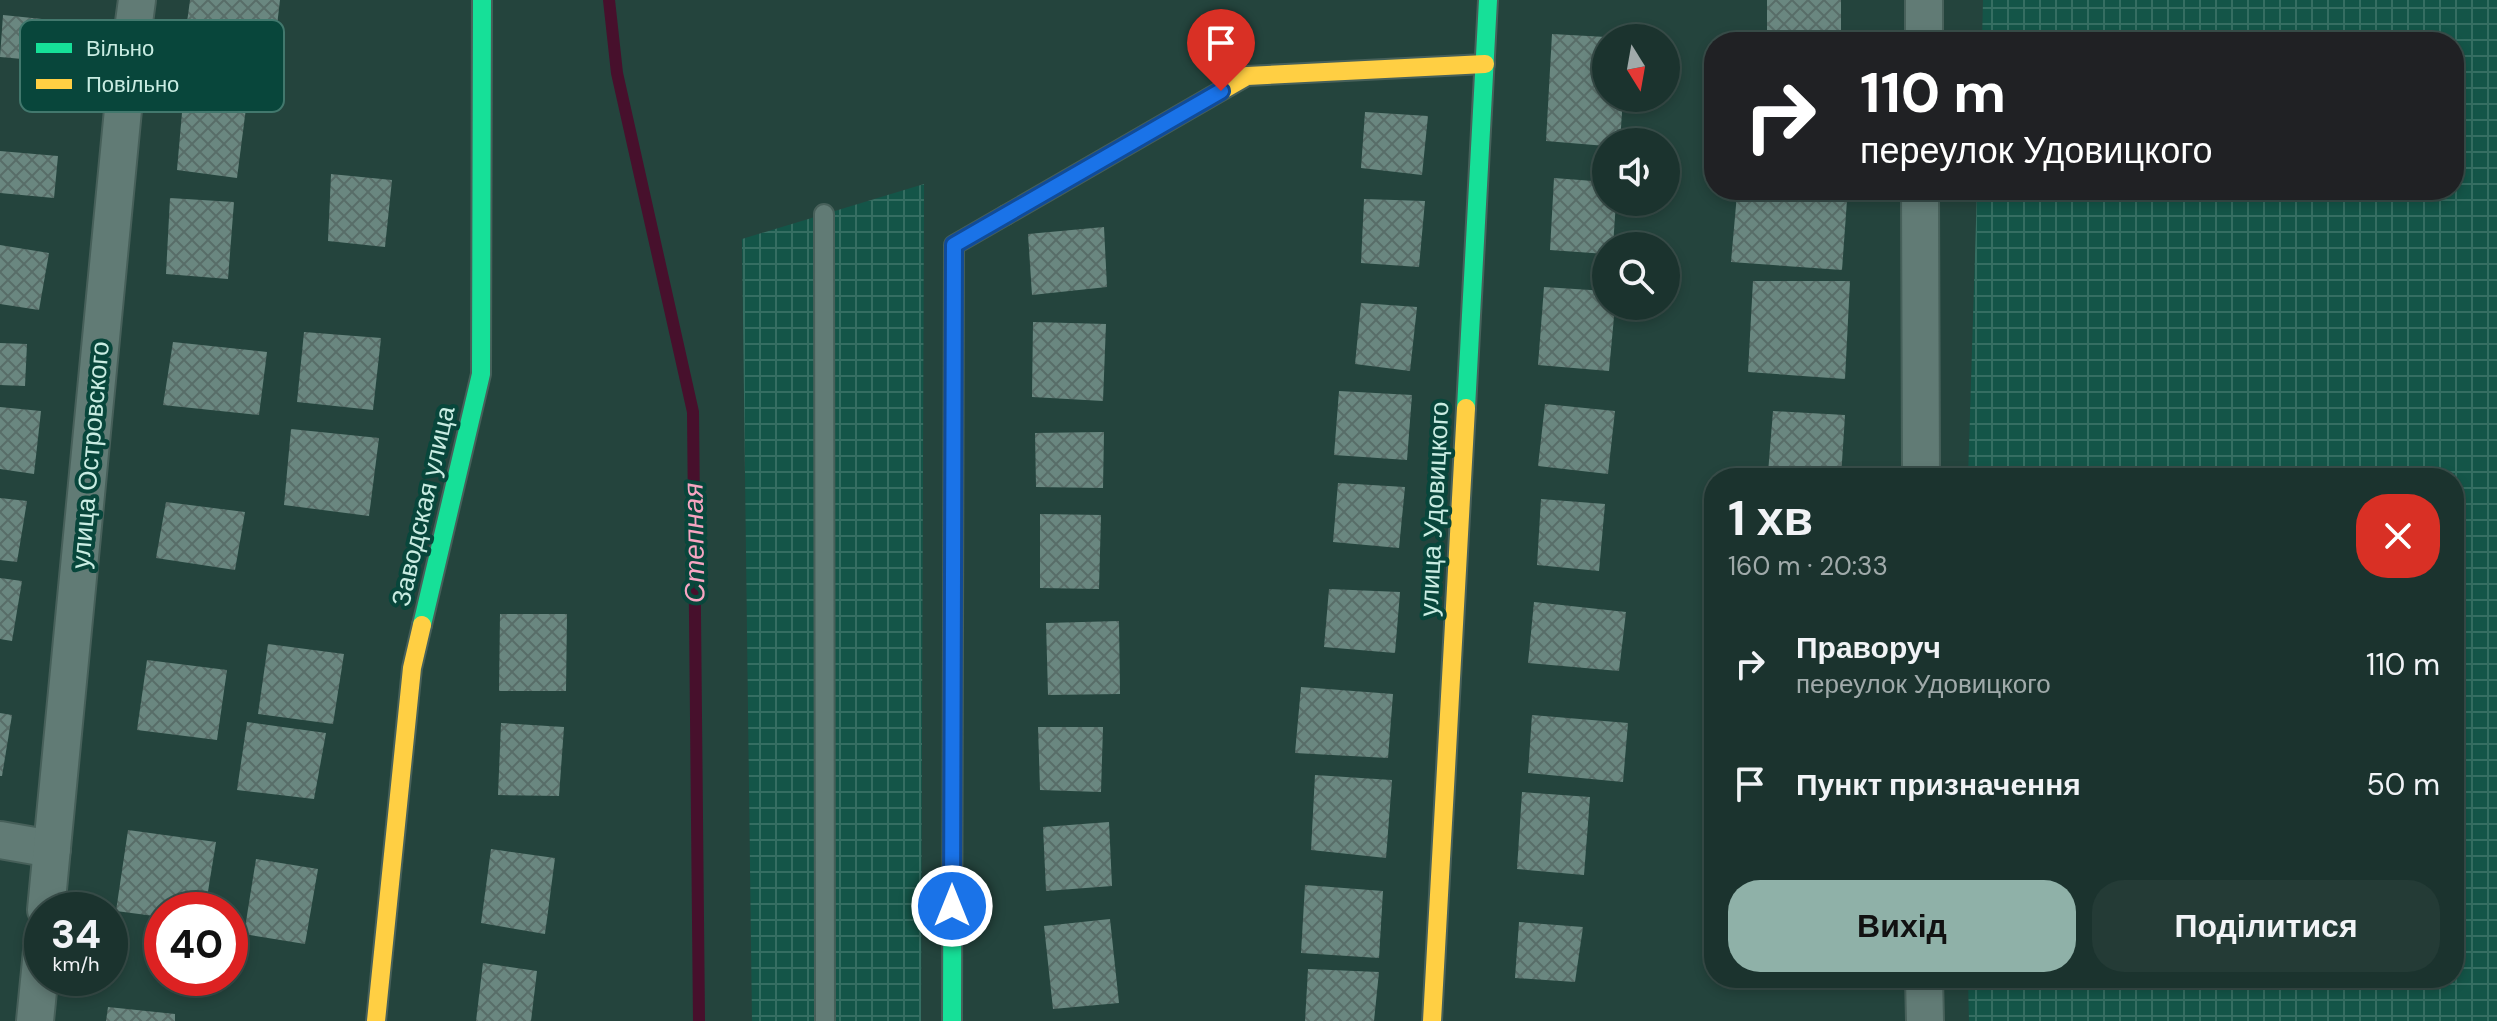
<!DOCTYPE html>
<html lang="uk">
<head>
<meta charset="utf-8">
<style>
	body { margin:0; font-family:"DM Sans",sans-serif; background:#243b36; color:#f1f3f6; height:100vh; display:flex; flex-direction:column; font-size:30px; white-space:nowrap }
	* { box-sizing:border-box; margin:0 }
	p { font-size:26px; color:#a0aaaa }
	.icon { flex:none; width:44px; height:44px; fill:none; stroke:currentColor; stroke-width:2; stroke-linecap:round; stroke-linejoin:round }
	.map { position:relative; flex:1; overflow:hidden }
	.side { position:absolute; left:1704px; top:468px; width:760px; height:520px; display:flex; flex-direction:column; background:#1b332e; border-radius:32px; box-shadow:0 4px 12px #0003,0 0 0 2px #394e4a }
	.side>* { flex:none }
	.guide { position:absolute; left:1704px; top:32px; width:760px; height:168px; border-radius:32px; box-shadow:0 4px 12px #0003,0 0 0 2px #394e4a; background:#202124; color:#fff; overflow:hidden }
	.needle { width:52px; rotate:169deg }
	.controls { position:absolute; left:1592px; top:24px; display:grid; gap:16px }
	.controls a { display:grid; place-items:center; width:88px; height:88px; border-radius:50%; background:#1b332e; box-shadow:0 4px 12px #0003,0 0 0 2px #394e4a; font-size:40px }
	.speed { position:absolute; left:24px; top:892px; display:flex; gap:16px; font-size:40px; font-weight:700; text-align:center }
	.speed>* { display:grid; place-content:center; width:104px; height:104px; border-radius:50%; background:#1b332e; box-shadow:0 4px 12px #0003,0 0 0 2px #394e4a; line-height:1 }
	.speed small { font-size:20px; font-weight:400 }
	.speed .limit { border:12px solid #d22; background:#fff; color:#111 }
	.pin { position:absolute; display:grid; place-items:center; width:68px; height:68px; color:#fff; margin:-82px -34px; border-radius:50% 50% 50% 0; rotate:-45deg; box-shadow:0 0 8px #0007 }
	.pin .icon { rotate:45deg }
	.me { position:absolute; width:88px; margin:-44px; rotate:0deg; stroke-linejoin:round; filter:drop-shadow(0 0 6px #0008) }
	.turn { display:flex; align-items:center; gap:28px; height:168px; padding:0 24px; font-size:36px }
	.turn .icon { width:104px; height:104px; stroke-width:2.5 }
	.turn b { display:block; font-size:56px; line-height:68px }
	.round { display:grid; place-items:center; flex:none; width:84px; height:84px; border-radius:32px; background:#243b36 }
	.headline { display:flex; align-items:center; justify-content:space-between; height:136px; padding:0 24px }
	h1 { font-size:48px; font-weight:700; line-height:60px }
	.button { display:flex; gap:16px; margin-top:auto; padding:16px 24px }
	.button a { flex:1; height:92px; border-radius:32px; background:#8fb1a8; color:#111; font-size:32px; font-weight:700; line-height:92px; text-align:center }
	.button a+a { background:#243b36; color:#f1f3f6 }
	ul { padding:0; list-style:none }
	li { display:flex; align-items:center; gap:24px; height:120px; padding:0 24px }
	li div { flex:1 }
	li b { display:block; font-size:30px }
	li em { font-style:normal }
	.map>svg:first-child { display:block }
	.industrial { fill:url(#industrial-grid) }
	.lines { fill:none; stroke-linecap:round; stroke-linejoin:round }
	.stream { stroke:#47102c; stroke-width:12 }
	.building { fill:url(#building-cross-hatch) }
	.lane-casing { stroke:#47605a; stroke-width:22 }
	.street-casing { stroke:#47605a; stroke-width:40 }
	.fast-casing { stroke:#47605a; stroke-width:22 }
	.slow-casing { stroke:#47605a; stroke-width:22 }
	.lane { stroke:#617b75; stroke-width:18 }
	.street { stroke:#617b75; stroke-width:36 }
	.fast { stroke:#16e098; stroke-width:18 }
	.slow { stroke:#ffcf43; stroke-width:18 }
	.route-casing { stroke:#114b97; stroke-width:20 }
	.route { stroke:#1a73e8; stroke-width:14 }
	.labels { text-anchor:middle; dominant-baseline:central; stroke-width:8; stroke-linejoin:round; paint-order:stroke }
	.street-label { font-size:26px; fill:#c9ece2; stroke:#08463b }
	.water-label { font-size:28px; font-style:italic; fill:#f7a5c2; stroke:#08463b }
	.key { fill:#08463b; stroke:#42786d; stroke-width:2 }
	.key-label { font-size:22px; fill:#c9ece2 }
</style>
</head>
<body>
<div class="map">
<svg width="2497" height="1021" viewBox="0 0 2497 1021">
	<defs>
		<pattern id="industrial-grid" width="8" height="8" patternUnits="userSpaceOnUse" patternTransform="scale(2)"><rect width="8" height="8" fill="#145548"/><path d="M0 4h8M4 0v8" fill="none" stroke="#356e62"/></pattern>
		<pattern id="building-cross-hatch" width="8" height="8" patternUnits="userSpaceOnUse" patternTransform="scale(2)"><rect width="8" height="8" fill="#6a8780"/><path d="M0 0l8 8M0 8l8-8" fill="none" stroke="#586d68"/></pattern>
	</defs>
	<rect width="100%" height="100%" fill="#24443d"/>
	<!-- industrial -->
	<g class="industrial">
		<path d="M1983 0H2497V1021H1969L1968 978H2454V478H1968L1977 190H2454V42H1982Z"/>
		<path d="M924 184 921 1021H752L742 239Z"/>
	</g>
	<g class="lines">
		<!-- stream -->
		<path class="stream" d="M609 0 617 73 693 412 699 1021"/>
	</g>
	<!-- building -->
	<g class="building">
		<path d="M190 0H280L271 77 181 67Z"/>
		<rect x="1767" y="0" width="74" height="42"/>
		<path d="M3 15 71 22 67 63 0 57Z"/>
		<path d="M1552 34 1606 37V98H1623L1620 142H1606V146L1546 141Z"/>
		<path d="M183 101 246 108 237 178 177 170Z"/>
		<path d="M1365 112 1428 116 1422 175 1361 168Z"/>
		<path d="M0 151 58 156 54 198 0 193Z"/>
		<path d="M331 174 392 180 385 247 328 241Z"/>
		<path d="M1554 178 1606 182V202H1616L1613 246H1606V254L1550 250Z"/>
		<path d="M1737 194 1847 200 1842 270 1731 262Z"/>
		<path d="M170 198 234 202 228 279 166 274Z"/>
		<path d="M1364 199 1425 201 1419 267 1361 263Z"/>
		<path d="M1104 227 1107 287 1032 295 1028 234Z"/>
		<path d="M0 245 49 253 39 310 0 304Z"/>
		<path d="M1753 281H1850L1845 379 1748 372Z"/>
		<path d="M1544 287 1606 291V306H1615L1609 371 1538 365Z"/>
		<path d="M1361 303 1417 307 1410 371 1355 364Z"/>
		<path d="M1033 322 1106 324 1103 401 1032 397Z"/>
		<path d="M304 332 381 338 373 410 297 402Z"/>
		<path d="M173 342 267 352 259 415 163 405Z"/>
		<path d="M0 343 27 344 25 386 0 385Z"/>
		<path d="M1339 391 1412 395 1407 460 1334 455Z"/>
		<path d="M1545 404 1615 411 1608 474 1538 466Z"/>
		<path d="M0 407 41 411 34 474 0 469Z"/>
		<path d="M1773 411 1845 415 1841 478 1768 473Z"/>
		<path d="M291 429 379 438 369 516 284 505Z"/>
		<path d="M1104 432 1103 488 1036 487 1035 433Z"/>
		<path d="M1338 483 1405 487 1399 548 1333 542Z"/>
		<path d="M0 498 27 501 17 562 0 560Z"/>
		<path d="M1541 499 1605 504 1599 571 1537 565Z"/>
		<path d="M166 502 245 512 235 570 156 558Z"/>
		<path d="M1040 514 1101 515 1099 589 1040 588Z"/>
		<path d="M0 578 22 581 12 641 0 639Z"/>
		<path d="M1329 589 1400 592 1395 653 1324 647Z"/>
		<path d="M1534 602 1626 612 1619 671 1528 663Z"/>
		<path d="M500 614H567L566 691H499Z"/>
		<path d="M1119 621 1120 694 1048 695 1046 623Z"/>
		<path d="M268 644 344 654 333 724 258 714Z"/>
		<path d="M147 660 227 670 217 740 137 730Z"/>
		<path d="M1301 687 1393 694 1388 758 1295 753Z"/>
		<path d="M0 713 12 715 2 776H0Z"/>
		<path d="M1532 715 1628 723 1623 782 1528 773Z"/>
		<path d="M247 722 326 733 314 799 237 790Z"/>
		<path d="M501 723 564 727 559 796 498 795Z"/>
		<path d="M1038 727H1103L1101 792 1040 790Z"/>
		<path d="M1315 775 1392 780 1386 858 1311 850Z"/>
		<path d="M1522 792 1590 797 1584 875 1517 869Z"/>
		<path d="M1109 822 1112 886 1046 891 1043 827Z"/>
		<path d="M128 830 216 842 205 910H162V917L116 911Z"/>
		<path d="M491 849 555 858 545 934 481 923Z"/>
		<path d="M256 859 318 869 305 944 244 934Z"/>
		<path d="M1305 885 1383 891 1379 958 1301 953Z"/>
		<path d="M1110 919 1119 1003 1053 1009 1044 926Z"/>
		<path d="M1519 922 1583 927 1575 982 1515 978Z"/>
		<path d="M483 963 537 971 531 1021H476Z"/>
		<path d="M1308 969 1379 972 1374 1021H1305Z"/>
		<path d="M1781 978H1834L1833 990H1780Z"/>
		<path d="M108 1007 175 1014V1021H106Z"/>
	</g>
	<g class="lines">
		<defs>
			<path id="lane" d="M824 214 825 1021"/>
			<g id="street">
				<path d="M1924 42V0"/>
				<path d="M1920 190 1921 478"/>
				<path d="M0 840 52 849"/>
				<path d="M46 910 125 89 137 0"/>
				<path d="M1924 978 1925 1021"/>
				<path d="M35 1021 42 951"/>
			</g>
			<g id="fast">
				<path d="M1466 408 1488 0"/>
				<path d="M422 625 481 374 482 0"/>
				<path d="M952 1021 954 245 1006 215"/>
			</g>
			<g id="slow">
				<path d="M1006 215 1247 76 1485 64"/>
				<path d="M376 1021 412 668 422 625"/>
				<path d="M1432 1021 1466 408"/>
			</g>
		</defs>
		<!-- lane casing -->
		<use href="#lane" class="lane-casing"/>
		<!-- street casing -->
		<use href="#street" class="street-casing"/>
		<!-- fast casing -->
		<use href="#fast" class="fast-casing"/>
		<!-- slow casing -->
		<use href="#slow" class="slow-casing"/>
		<!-- lane -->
		<use href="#lane" class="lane"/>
		<!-- street -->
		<use href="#street" class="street"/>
		<!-- fast -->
		<use href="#fast" class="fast"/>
		<!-- slow -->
		<use href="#slow" class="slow"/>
	</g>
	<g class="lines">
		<defs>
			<path id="route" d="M952 906 954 245 1221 91"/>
		</defs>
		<!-- route casing -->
		<use href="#route" class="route-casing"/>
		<!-- route -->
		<use href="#route" class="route"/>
	</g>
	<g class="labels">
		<!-- street labels -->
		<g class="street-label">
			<text transform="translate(90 455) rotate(-85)">улица Островского</text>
			<text transform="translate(423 506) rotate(-77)">Заводская улица</text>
			<text transform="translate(1434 509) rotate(-87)">улица Удовицкого</text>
		</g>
		<!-- water labels -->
		<g class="water-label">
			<text transform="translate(694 543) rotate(-91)">Степная</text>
		</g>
	</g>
	<!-- legend -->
	<rect x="20" y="20" width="264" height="92" rx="12" class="key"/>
	<rect x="36" y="43" width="36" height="10" fill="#16e098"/>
	<rect x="36" y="79" width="36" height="10" fill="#ffcf43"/>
	<g class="key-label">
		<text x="86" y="56">Вільно</text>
		<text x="86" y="92">Повільно</text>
	</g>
</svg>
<div class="controls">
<a><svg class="needle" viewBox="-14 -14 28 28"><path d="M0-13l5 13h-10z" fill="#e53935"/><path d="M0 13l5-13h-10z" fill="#a0aaaa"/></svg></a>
<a><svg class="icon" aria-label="sound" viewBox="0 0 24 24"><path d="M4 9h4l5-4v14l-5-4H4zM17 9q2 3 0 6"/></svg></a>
<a><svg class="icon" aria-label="search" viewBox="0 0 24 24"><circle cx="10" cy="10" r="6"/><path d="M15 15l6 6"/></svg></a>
</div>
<div class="speed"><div>34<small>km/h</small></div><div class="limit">40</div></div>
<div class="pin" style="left:1221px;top:91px;background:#d93025"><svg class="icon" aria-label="arrive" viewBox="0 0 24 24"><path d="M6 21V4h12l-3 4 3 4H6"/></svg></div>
<svg class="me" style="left:952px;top:906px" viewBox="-20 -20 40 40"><circle r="17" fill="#1a73e8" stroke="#fff" stroke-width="3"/><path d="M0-11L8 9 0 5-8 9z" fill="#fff"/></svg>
<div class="guide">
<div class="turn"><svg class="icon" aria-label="right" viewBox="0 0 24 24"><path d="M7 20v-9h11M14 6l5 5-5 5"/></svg><div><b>110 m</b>переулок Удовицкого</div></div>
</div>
<section class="side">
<div class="headline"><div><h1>1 хв</h1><p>160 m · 20:33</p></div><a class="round" style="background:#d93025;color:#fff"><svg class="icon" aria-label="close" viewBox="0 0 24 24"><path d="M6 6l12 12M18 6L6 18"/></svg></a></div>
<ul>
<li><svg class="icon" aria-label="right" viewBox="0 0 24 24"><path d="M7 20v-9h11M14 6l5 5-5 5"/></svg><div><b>Праворуч</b><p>переулок Удовицкого</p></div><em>110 m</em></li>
<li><svg class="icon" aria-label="arrive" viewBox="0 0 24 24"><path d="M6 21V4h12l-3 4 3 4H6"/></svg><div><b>Пункт призначення</b></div><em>50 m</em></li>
</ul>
<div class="button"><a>Вихід</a><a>Поділитися</a></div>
</section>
</div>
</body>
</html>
